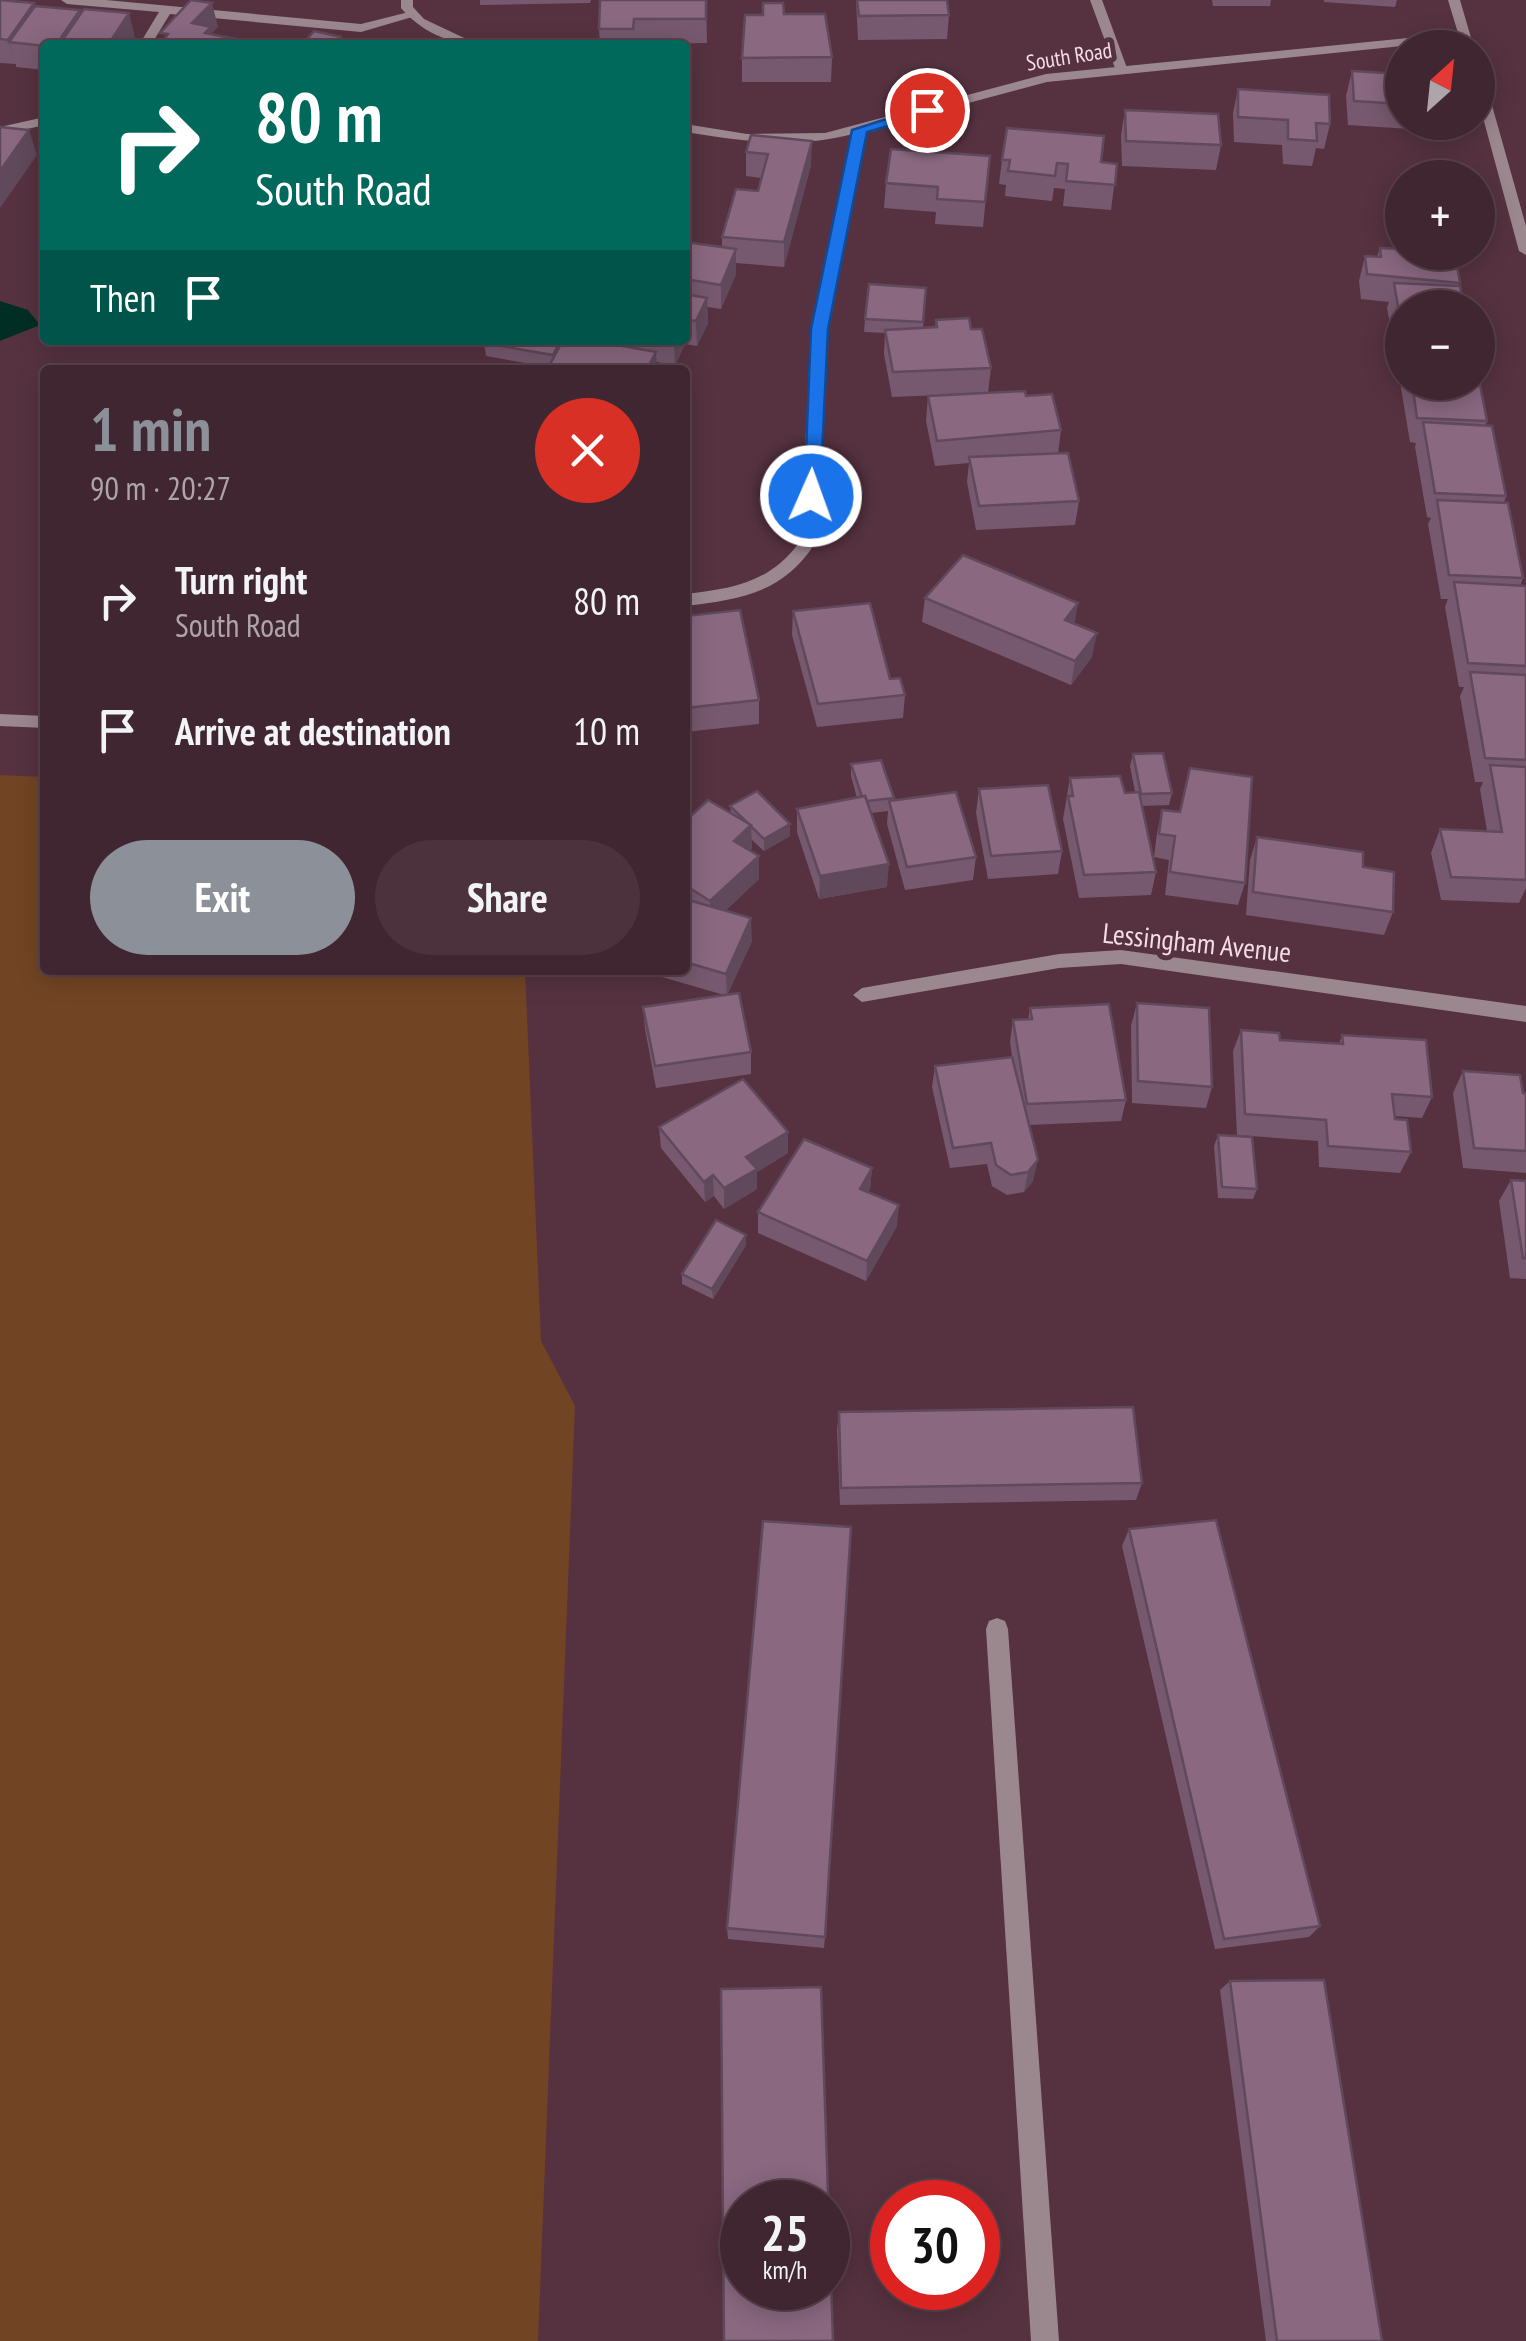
<!DOCTYPE html>
<html lang="en">
<head>
<meta charset="utf-8">
<style>
	body { margin:0; font-family:"PT Sans Narrow",sans-serif; background:#4b323c; color:#f1f3f6; height:100vh; display:flex; flex-direction:column; font-size:38px; white-space:nowrap }
	* { box-sizing:border-box; margin:0 }
	p { font-size:32px; color:#aea5ab }
	.icon { flex:none; width:55px; height:55px; fill:none; stroke:currentColor; stroke-width:2; stroke-linecap:round; stroke-linejoin:round }
	.map { position:relative; flex:1; overflow:hidden }
	.panel { position:absolute; left:40px; top:365px; width:650px; height:610px; display:flex; flex-direction:column; background:#402630; border-radius:10px; box-shadow:0 5px 25px #0003,0 0 0 2px #59434c }
	.panel>* { flex:none }
	.hud { position:absolute; left:40px; top:40px; width:650px; height:305px; border-radius:10px; box-shadow:0 5px 25px #0003,0 0 0 2px #59434c; background:#00695c; color:#fff; overflow:hidden }
	.needle { width:65px; rotate:27deg }
	.controls { position:absolute; left:1385px; top:30px; display:grid; gap:20px }
	.controls a { display:grid; place-items:center; width:110px; height:110px; border-radius:50%; background:#402630; box-shadow:0 5px 25px #0003,0 0 0 2px #59434c; font-size:50px }
	.speed { position:absolute; left:720px; top:2180px; display:flex; gap:20px; font-size:50px; font-weight:700; text-align:center }
	.speed>* { display:grid; place-content:center; width:130px; height:130px; border-radius:50%; background:#402630; box-shadow:0 5px 25px #0003,0 0 0 2px #59434c; line-height:1 }
	.speed small { font-size:25px; font-weight:400 }
	.speed .limit { border:15px solid #d22; background:#fff; color:#111 }
	.pin { position:absolute; display:grid; place-items:center; width:85px; height:85px; color:#fff; margin:-42px; border:5px solid #fff; border-radius:50%; box-shadow:0 2px 10px #0007 }
	.me { position:absolute; width:110px; margin:-55px; rotate:2deg; stroke-linejoin:round; filter:drop-shadow(0 0 8px #0008) }
	.turn { display:flex; align-items:center; gap:35px; height:210px; padding:0 50px; font-size:45px }
	.turn .icon { width:130px; height:130px; stroke-width:2.5 }
	.turn b { display:block; font-size:70px; line-height:85px }
	.then { display:flex; align-items:center; height:95px; padding:0 50px; background:#0003; gap:20px; font-size:38px }
	.round { display:grid; place-items:center; flex:none; width:105px; height:105px; border-radius:52px; background:#4b323c }
	.summary { display:flex; align-items:center; justify-content:space-between; height:170px; padding:0 50px }
	h1 { font-size:60px; font-weight:600; line-height:75px; color:#8c9099 }
	.button { display:flex; gap:20px; margin-top:auto; padding:20px 50px }
	.button a { flex:1; height:115px; border-radius:60px; background:#8c9099; color:#fff; font-size:40px; font-weight:600; line-height:115px; text-align:center }
	.button a+a { background:#4b323c; color:#f1f3f6 }
	ul { padding:0; list-style:none }
	li { display:flex; align-items:center; gap:30px; height:130px; padding:0 50px }
	li div { flex:1 }
	li b { display:block; font-size:38px }
	li em { font-style:normal }
	.map>svg:first-child { display:block }
	.green { fill:#714524 }
	.water { fill:#002e25 }
	.lines { fill:none; stroke-linecap:round; stroke-linejoin:round }
	.service { fill:#9b888e; fill-rule:evenodd }
	.minor { fill:#9b888e; fill-rule:evenodd }
	.wall { fill:#76596e }
	.shaded-wall { fill:#60495a }
	.building { fill:#896880; stroke:#60495a; stroke-width:2.5; fill-rule:evenodd }
	.route { fill:#1a73e8; stroke:#114b97; stroke-width:2.5 }
	.labels { text-anchor:middle; dominant-baseline:central; stroke-width:10; stroke-linejoin:round; paint-order:stroke }
	.far-street-label { font-size:22px; fill:#f4dde4; stroke:#563240 }
	.street-label { font-size:28px; fill:#f4dde4; stroke:#563240 }
</style>
</head>
<body>
<div class="map">
<svg width="1526" height="2341" viewBox="0 0 1526 2341">
	<rect width="100%" height="100%" fill="#563240"/>
	<!-- green -->
	<path class="green" d="M0 775 45 777V970H525L541 1341 575 1406 538 2341H0Z"/>
	<!-- water -->
	<path class="water" d="M0 301 28 310 40 325 0 341Z"/>
	<g class="lines">
		<!-- service -->
		<g class="service">
			<path d="M61 0H106L361 24 413 11 419 15 361 32 170 14 151 45H139L159 12 67 4Z"/>
			<path d="M1090 0H1102L1127 68 1126 71 1115 68Z"/>
			<path d="M45 117V125L0 135V127Z"/>
		</g>
		<!-- minor -->
		<g class="minor">
			<path d="M401 0H413V7L424 19 479 45C450 45 419 30 401 8Z"/>
			<path d="M1448 0H1460L1474 48H1464L1461 40 1047 82 867 130 827 329 814 545C781 594 740 599 685 606V594C731 589 769 583 798 544L813 329 853 134C797 149 741 141 685 132V124L747 134 825 133 1046 74 1458 33Z"/>
			<path d="M1478 73 1484 77 1526 226V255L1519 251 1478 99Z"/>
			<path d="M0 714 45 716V728L0 726Z"/>
			<path d="M1121 950 1526 1006V1022L1121 964 1059 968 862 1002 853 995 862 988 1059 954Z"/>
			<path d="M997 1618 1005 1621 1008 1629 1059 2341H1031L986 1629 989 1621Z"/>
		</g>
	</g>
	<!-- wall -->
	<g class="wall">
		<path d="M0 0 34 6 80 10V13L135 37 45 45V70L16 67V64L0 63Z"/>
		<path d="M480 0H591L590 3 480 5Z"/>
		<path d="M706 0 707 43 600 45 599 29Z"/>
		<path d="M856 0H947L949 15 947 39 858 40Z"/>
		<path d="M1212 0H1271L1270 6H1213Z"/>
		<path d="M1324 0H1397L1395 7 1324 2Z"/>
		<path d="M784 14 832 57 831 82H742V58Z"/>
		<path d="M1352 71 1402 74V122H1443L1441 131 1348 125 1346 96Z"/>
		<path d="M1238 89 1330 124 1324 149 1316 148 1312 166 1283 164 1282 145 1234 142 1233 113Z"/>
		<path d="M1125 110 1221 145 1216 170 1122 166 1121 135Z"/>
		<path d="M751 135 811 165 784 267 736 263V274L721 309 707 307 708 323 697 346 685 344 675 366 657 362 548 367 486 356 484 343 611 344V340H685V242L722 247V237L758 191 761 178 746 176V152Z"/>
		<path d="M990 156 983 227 935 224 936 212 884 208 886 183Z"/>
		<path d="M1002 160 1117 164 1111 210 1063 206 1065 189 1054 188 1052 201 1005 196 1006 185 999 184Z"/>
		<path d="M1402 231V252L1460 283 1458 286 1402 308V382H1478L1487 421 1485 426 1506 496 1504 503 1523 578 1520 586H1526V888L1519 903 1441 900 1431 853 1440 829 1487 831 1480 789 1483 782H1475L1460 696 1464 687H1459L1445 607 1448 599H1441L1428 524 1431 518 1427 517 1415 447 1416 443 1410 442 1399 376 1401 370H1398L1387 308 1389 302 1361 299 1359 281 1365 256 1377 257 1380 248 1397 249Z"/>
		<path d="M926 288 923 328 935 327 936 320 971 329 991 368 988 393 892 397 884 354 885 333 864 332 865 319Z"/>
		<path d="M928 396H1026L1061 430 1058 454 1079 501 1075 525 976 530 967 482 969 463 935 466 926 421Z"/>
		<path d="M925 598 1075 624 1092 657 1071 685 922 622Z"/>
		<path d="M793 611 890 679 905 695 903 718 817 727 792 635Z"/>
		<path d="M685 616 759 700V724L685 732Z"/>
		<path d="M1133 754 1172 793 1169 805 1142 806 1156 872 1151 895 1079 898 1063 819 1070 778 1125 793 1135 792 1130 766Z"/>
		<path d="M851 764 894 798V800L976 857 973 880 905 890 887 824 888 811 871 813 887 887 819 899 797 832V809L857 798 851 776Z"/>
		<path d="M979 789 1062 851 1058 874 988 879 976 813Z"/>
		<path d="M730 806 790 824V836L764 851 751 839 752 848 750 850 759 879 725 911 752 941 727 995 751 1052V1074L656 1088 645 1029 643 1007 724 995 638 970H685V816L731 813Z"/>
		<path d="M1162 810 1245 883 1238 905 1165 895 1169 860 1154 857 1157 833Z"/>
		<path d="M1257 837 1393 912 1384 935 1246 915 1250 860Z"/>
		<path d="M1137 1003 1212 1087 1206 1108 1132 1103 1131 1026Z"/>
		<path d="M1030 1008 1126 1100 1121 1121 1029 1125 1033 1181 1024 1192 1007 1195 992 1186 987 1164 950 1168 932 1087 935 1066 1012 1057 1010 1042 1013 1020H1028Z"/>
		<path d="M1241 1030 1280 1040 1339 1044 1342 1035 1432 1097 1422 1118 1394 1116 1411 1152 1400 1173 1319 1167 1318 1141 1237 1135 1233 1051Z"/>
		<path d="M1463 1071 1526 1093V1173L1463 1168 1453 1093Z"/>
		<path d="M659 1127 788 1153 757 1172V1189L724 1209 714 1196 705 1202 661 1148Z"/>
		<path d="M1218 1135 1257 1189 1253 1199 1218 1198 1214 1146Z"/>
		<path d="M872 1168 870 1189 868 1192 897 1226 866 1281 758 1233V1212Z"/>
		<path d="M1511 1180 1526 1181V1279L1510 1278 1499 1201Z"/>
		<path d="M746 1235V1245L713 1299 682 1284V1274Z"/>
		<path d="M839 1412 1142 1483 1136 1500 840 1505 837 1430Z"/>
		<path d="M1129 1529 1320 1926 1309 1937 1215 1949 1122 1546Z"/>
		<path d="M727 1928 825 1937 824 1948 728 1939Z"/>
		<path d="M1230 1981 1382 2341H1266L1220 1990Z"/>
	</g>
	<!-- shaded-wall -->
	<g class="shaded-wall">
		<path d="M34 3 41 28 9 42 15 64 8 40Z"/>
		<path d="M212 3 218 27 212 33 215 45 192 23Z"/>
		<path d="M129 13 135 37 130 45H108Z"/>
		<path d="M29 130 37 155 0 208V171Z"/>
		<path d="M812 141 811 165 784 267V242Z"/>
		<path d="M736 249V274L721 309V285Z"/>
		<path d="M707 298 708 323 697 346 696 321Z"/>
		<path d="M685 332V344L675 366 674 341 685 340Z"/>
		<path d="M656 352 657 370H650L649 365Z"/>
		<path d="M1078 603 1074 627 1065 620Z"/>
		<path d="M1097 633 1092 657 1071 685 1075 661Z"/>
		<path d="M790 824V836L764 851V839Z"/>
		<path d="M751 825 752 848 735 864 734 841Z"/>
		<path d="M759 856V879L711 924 710 901Z"/>
		<path d="M889 864 887 887 819 899 820 876Z"/>
		<path d="M751 918 752 941 727 996 726 974Z"/>
		<path d="M788 1132V1153L757 1172V1189L724 1209V1188L746 1157Z"/>
		<path d="M1038 1160 1033 1181 1024 1192 1028 1172Z"/>
		<path d="M872 1168 870 1189 859 1209 860 1189Z"/>
		<path d="M713 1175 714 1196 705 1202 704 1182Z"/>
		<path d="M899 1205 897 1226 866 1281 867 1261Z"/>
		<path d="M746 1235V1245L713 1299 712 1289Z"/>
	</g>
	<!-- building -->
	<g class="building">
		<path d="M0 0 34 3 8 40 0 39Z"/>
		<path d="M191 0 212 3 192 23 211 27 205 33 267 45H160L168 34 160 33Z"/>
		<path d="M600 0H706V19H634L633 29H599Z"/>
		<path d="M857 0H947L949 15 859 16Z"/>
		<path d="M763 3H783L784 14H825L832 57 742 58 745 15H763Z"/>
		<path d="M35 6 80 10 56 45 45 46 9 42Z"/>
		<path d="M84 9 129 13 108 45H59Z"/>
		<path d="M314 31 341 37 343 45H302Z"/>
		<path d="M387 41 423 44 425 45H386Z"/>
		<path d="M1352 71 1402 74V104L1354 101Z"/>
		<path d="M1238 89 1329 95 1330 124 1316 123 1317 141 1288 139V120L1238 117Z"/>
		<path d="M1125 110 1218 114 1221 145 1126 141Z"/>
		<path d="M0 127 29 130 0 171Z"/>
		<path d="M1007 128 1104 136 1101 162 1117 164 1115 185 1066 181 1068 164 1057 163 1055 176 1008 171 1010 160H1002Z"/>
		<path d="M751 135 812 141 784 242 722 237 736 189 758 191 768 154 746 152Z"/>
		<path d="M891 149 990 156 985 202 937 199 938 187 886 183Z"/>
		<path d="M685 242 736 249 721 285 685 279Z"/>
		<path d="M1380 248 1402 249V252H1455L1460 283 1367 274 1365 256 1381 257Z"/>
		<path d="M1394 283 1460 286 1464 308H1402V330Z"/>
		<path d="M869 284 926 288 923 322 865 319Z"/>
		<path d="M685 294 707 298 696 321 685 319Z"/>
		<path d="M969 318 971 329H982L991 368 893 372 885 330 937 327 936 320Z"/>
		<path d="M486 340H561L553 355 484 343Z"/>
		<path d="M563 340H590L656 352 649 365 655 370H547Z"/>
		<path d="M1478 374 1487 421 1417 418 1412 382H1478Z"/>
		<path d="M1025 391 1026 396 1052 394 1061 430 937 441 928 396Z"/>
		<path d="M1423 422 1492 426 1506 496 1435 493Z"/>
		<path d="M1068 453 1079 501 979 506 969 457Z"/>
		<path d="M1437 500 1508 503 1523 578 1449 575Z"/>
		<path d="M963 555 1078 603 1065 620 1097 633 1075 661 925 598Z"/>
		<path d="M1454 582 1526 586V666L1468 663Z"/>
		<path d="M870 603 890 679 900 678 905 695 818 704 793 611Z"/>
		<path d="M740 610 759 700 685 708V616Z"/>
		<path d="M1470 672 1526 675V760L1485 758Z"/>
		<path d="M1163 753 1172 793 1141 794 1133 754Z"/>
		<path d="M881 760 894 798 867 801 865 796 862 797 851 764Z"/>
		<path d="M1490 765 1526 767V880L1451 877 1440 829 1502 832Z"/>
		<path d="M1190 768 1252 777 1245 883 1170 872 1175 836 1159 834 1162 810 1180 812Z"/>
		<path d="M1120 776 1125 793 1139 792 1156 872 1084 875 1068 796H1073L1070 778Z"/>
		<path d="M1048 785 1062 851 991 856 979 789Z"/>
		<path d="M757 791 790 824 764 839 730 806Z"/>
		<path d="M956 792 976 857 907 867 889 801Z"/>
		<path d="M865 796 889 864 820 876 797 809Z"/>
		<path d="M708 800 751 825 734 841 759 856 710 901 685 885V816L688 813 691 816Z"/>
		<path d="M1257 837 1363 852V867L1394 872 1393 912 1253 892Z"/>
		<path d="M685 899 751 918 726 974 685 962Z"/>
		<path d="M739 993 751 1052 655 1066 643 1007Z"/>
		<path d="M1137 1003 1209 1008 1212 1087 1138 1081Z"/>
		<path d="M1109 1004 1126 1100 1027 1104 1013 1020 1032 1019 1030 1008Z"/>
		<path d="M1241 1030 1279 1033 1280 1040 1343 1044 1342 1035 1426 1040 1432 1097 1392 1094 1395 1119 1407 1120 1411 1152 1328 1146 1326 1120 1245 1114Z"/>
		<path d="M1012 1057 1038 1160 1028 1172 1011 1175 996 1165 991 1143 953 1148 935 1066Z"/>
		<path d="M1463 1071 1520 1075 1523 1093H1526V1151L1474 1148Z"/>
		<path d="M743 1079 788 1132 746 1157 757 1169 724 1188 713 1175 704 1182 659 1127Z"/>
		<path d="M1218 1135 1252 1137 1257 1189 1222 1187Z"/>
		<path d="M804 1139 872 1168 860 1189 899 1205 867 1261 758 1212Z"/>
		<path d="M1511 1180 1526 1181V1258H1523Z"/>
		<path d="M716 1220 746 1235 712 1289 682 1274Z"/>
		<path d="M1133 1407 1142 1483 841 1488 839 1412Z"/>
		<path d="M1216 1520 1320 1926 1224 1939 1129 1529Z"/>
		<path d="M763 1521 851 1527 825 1937 727 1928Z"/>
		<path d="M1324 1980 1382 2341H1277L1230 1981Z"/>
		<path d="M821 1987 833 2341H724L721 1989ZM742 2202H828V2288H742Z"/>
	</g>
	<!-- route -->
	<path class="route" d="M927 106 933 107V113L867 132 828 329 820 496 804 500 811 329 852 130Z"/>
	<g class="labels">
		<!-- far-street labels -->
		<g class="far-street-label">
			<text transform="translate(1069 56) rotate(-9)">South Road</text>
		</g>
		<!-- street labels -->
		<g class="street-label">
			<text transform="translate(1197 942) rotate(6)">Lessingham Avenue</text>
		</g>
	</g>
</svg>
<div class="controls">
<a><svg class="needle" viewBox="-14 -14 28 28"><path d="M0-13l5 13h-10z" fill="#e53935"/><path d="M0 13l5-13h-10z" fill="#aea5ab"/></svg></a>
<a>+</a>
<a>−</a>
</div>
<div class="speed"><div>25<small>km/h</small></div><div class="limit">30</div></div>
<div class="pin" style="left:927px;top:110px;background:#d93025"><svg class="icon" aria-label="arrive" viewBox="0 0 24 24"><path d="M6 21V4h12l-3 4 3 4H6"/></svg></div>
<svg class="me" style="left:811px;top:496px" viewBox="-20 -20 40 40"><circle r="17" fill="#1a73e8" stroke="#fff" stroke-width="3"/><path d="M0-11L8 9 0 5-8 9z" fill="#fff"/></svg>
<div class="hud">
<div class="turn"><svg class="icon" aria-label="right" viewBox="0 0 24 24"><path d="M7 20v-9h11M14 6l5 5-5 5"/></svg><div><b>80 m</b>South Road</div></div>
<div class="then">Then<svg class="icon" aria-label="arrive" viewBox="0 0 24 24"><path d="M6 21V4h12l-3 4 3 4H6"/></svg></div>
</div>
<section class="panel">
<div class="summary"><div><h1>1 min</h1><p>90 m · 20:27</p></div><a class="round" style="background:#d93025;color:#fff"><svg class="icon" aria-label="close" viewBox="0 0 24 24"><path d="M6 6l12 12M18 6L6 18"/></svg></a></div>
<ul>
<li><svg class="icon" aria-label="right" viewBox="0 0 24 24"><path d="M7 20v-9h11M14 6l5 5-5 5"/></svg><div><b>Turn right</b><p>South Road</p></div><em>80 m</em></li>
<li><svg class="icon" aria-label="arrive" viewBox="0 0 24 24"><path d="M6 21V4h12l-3 4 3 4H6"/></svg><div><b>Arrive at destination</b></div><em>10 m</em></li>
</ul>
<div class="button"><a>Exit</a><a>Share</a></div>
</section>
</div>
</body>
</html>
